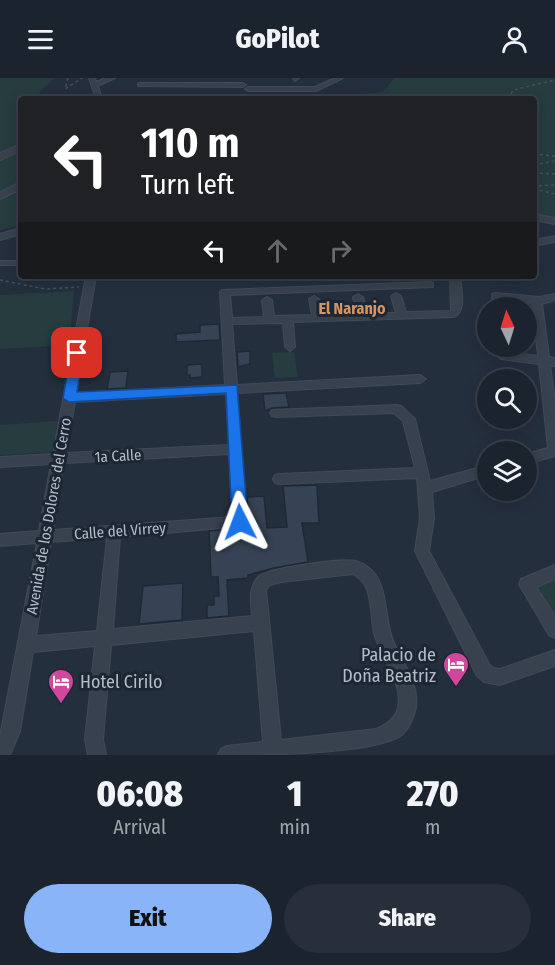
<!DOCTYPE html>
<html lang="en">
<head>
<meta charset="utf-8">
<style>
	body { margin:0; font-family:"Fira Sans Condensed",sans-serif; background:#282f3a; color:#f1f3f6; height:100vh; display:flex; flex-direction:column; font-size:22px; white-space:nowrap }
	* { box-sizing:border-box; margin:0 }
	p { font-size:20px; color:#a0a4aa }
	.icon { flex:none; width:33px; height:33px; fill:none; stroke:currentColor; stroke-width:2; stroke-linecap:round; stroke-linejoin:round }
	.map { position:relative; height:677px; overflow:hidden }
	.drawer { display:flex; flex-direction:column; background:#1b232e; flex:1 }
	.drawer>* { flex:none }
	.guide { position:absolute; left:18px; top:18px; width:519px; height:183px; border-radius:6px; box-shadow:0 3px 15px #0003,0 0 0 2px #39404a; background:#202124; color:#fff; overflow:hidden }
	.needle { width:39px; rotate:356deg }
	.tools { position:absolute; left:477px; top:219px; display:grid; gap:12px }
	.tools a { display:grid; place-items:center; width:60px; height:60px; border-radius:50%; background:#1b232e; box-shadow:0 3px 15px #0003,0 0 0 2px #39404a; font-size:30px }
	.pin { position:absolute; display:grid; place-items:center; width:51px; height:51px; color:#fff; margin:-26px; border-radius:12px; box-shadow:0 3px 9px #0006 }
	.me { position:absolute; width:66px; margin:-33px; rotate:357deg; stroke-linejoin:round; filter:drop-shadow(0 0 4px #0008) }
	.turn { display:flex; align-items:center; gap:21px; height:126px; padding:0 24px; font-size:27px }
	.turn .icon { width:78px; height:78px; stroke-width:2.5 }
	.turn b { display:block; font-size:42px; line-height:51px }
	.lanes { display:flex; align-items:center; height:57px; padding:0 24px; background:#0003; justify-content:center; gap:30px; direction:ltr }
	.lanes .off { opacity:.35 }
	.eta { display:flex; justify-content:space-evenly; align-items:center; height:102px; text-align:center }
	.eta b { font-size:36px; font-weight:800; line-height:42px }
	.button { display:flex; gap:12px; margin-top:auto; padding:12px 24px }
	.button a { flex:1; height:69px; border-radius:36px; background:#8ab4f8; color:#111; font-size:24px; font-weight:800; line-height:69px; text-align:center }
	.button a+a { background:#282f3a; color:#f1f3f6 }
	header { display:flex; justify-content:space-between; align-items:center; height:78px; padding:0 24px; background:#1b232e; font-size:27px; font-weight:800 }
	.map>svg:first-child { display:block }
	.green { fill:#263c3f }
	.building { fill:#364354; stroke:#1f2835; stroke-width:1.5 }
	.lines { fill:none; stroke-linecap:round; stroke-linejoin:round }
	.pedestrian-casing { stroke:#414a57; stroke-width:2 }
	.minor-casing { stroke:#414a57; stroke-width:2 }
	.tertiary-casing { stroke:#414a57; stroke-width:2 }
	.path { stroke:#3f5557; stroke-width:1.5; stroke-dasharray:3 3; stroke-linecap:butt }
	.pedestrian { fill:#38414e; fill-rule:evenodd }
	.minor { fill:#38414e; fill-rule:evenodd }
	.tertiary { fill:#38414e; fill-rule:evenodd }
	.route { fill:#1a73e8; stroke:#114b97; stroke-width:1.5 }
	.labels { text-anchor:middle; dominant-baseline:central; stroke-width:6; stroke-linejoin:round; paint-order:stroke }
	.street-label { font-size:15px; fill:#b4bcc9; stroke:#1d2633 }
	.neighbourhood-label { font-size:16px; font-weight:bold; fill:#d59563; stroke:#1d2633 }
	.near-poi-label { font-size:18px; fill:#b4bcc9; stroke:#1d2633; text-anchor:end }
</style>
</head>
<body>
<header><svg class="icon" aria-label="menu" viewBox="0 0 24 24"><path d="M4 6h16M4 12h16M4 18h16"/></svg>GoPilot<svg class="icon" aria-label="person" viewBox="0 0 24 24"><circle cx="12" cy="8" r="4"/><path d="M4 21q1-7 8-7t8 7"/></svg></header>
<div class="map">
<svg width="555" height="677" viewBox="0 0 555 677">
	<rect width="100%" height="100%" fill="#242f3e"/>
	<!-- green -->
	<g class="green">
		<path d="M0 0H54L38 16 156 21H21V147L0 152Z"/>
		<path d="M394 0H555V143L534 139V21H309L383 14Z"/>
		<path d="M74 213 69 267 0 271V217Z"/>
		<path d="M294 274 298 299 275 300 272 275Z"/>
		<path d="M58 343 52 374 0 377V347Z"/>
		<path d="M555 501V544L532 508Z"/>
	</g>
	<!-- building -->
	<g class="building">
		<path d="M219 246 220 262 176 264V256L200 254V247Z"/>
		<path d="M250 273V286L238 289 237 274Z"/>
		<path d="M202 286V299L190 300V297H187V287Z"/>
		<path d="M128 293 126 310 107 311 110 294Z"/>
		<path d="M286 315 289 329 272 330 265 333 263 316Z"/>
		<path d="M317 407 319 445H302L308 484 274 490 248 497V500L227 502 229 538 207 540V527H214V518H219L218 499H211L209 453 247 449 249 444 247 419 264 418 267 450 287 449 283 408Z"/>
		<path d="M183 505 182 542 139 546 143 508Z"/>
	</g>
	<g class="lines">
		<defs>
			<rect id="pedestrian" x="0" y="183" width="21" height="4"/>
			<g id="minor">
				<path d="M89 0H95L96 4 106 0H115L98 8 102 21H96Z"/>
				<path d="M293 0H299L295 3Z"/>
				<path d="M335 0H343L316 13H248L245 11 248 9H315Z"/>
				<path d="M140 5H243L246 7 243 9 138 8V6Z"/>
				<path d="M534 136 555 140V146L534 142Z"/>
				<path d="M21 150V156L0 162V156Z"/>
				<path d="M555 158V164L534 168V162Z"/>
				<path d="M86 198H96L76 315 225 307 220 214 222 212 430 204 433 205V209L230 217 232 240 264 239 262 222 267 219 272 222 274 238 312 237 309 221 314 218 319 221 322 237 356 236 353 219 358 216 363 219 367 235H396L391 218 396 215 401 218 406 234 451 233 450 198H460C461 211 467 233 454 239L293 244 295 269 290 273 285 269 283 245 232 246 237 307 420 297 426 301 420 305 237 315 247 444 245 448 120 459 113 551 252 538C251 525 248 510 258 499 267 490 342 480 356 483 359 484 365 487 368 489 390 505 383 542 394 565 403 584 419 607 416 629 414 639 409 650 402 657 375 677 256 677 218 677L221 671 227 668 263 664 254 553 111 567 103 661 106 677H88L85 661 95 568 33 574 20 653 10 677H0V658L37 465 0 468V456L39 453 51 386 0 389V379L53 376ZM226 316 229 367 66 375 75 324ZM229 376 233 439 53 452 64 385ZM107 460 97 553 36 558 51 464ZM353 496C358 499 363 503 366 509 373 524 370 543 375 559 383 581 403 605 398 629 396 641 386 647 376 651L281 662 266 512 270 507 281 504Z"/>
				<path d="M496 215 539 219 555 216V222L542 226 549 279 555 280V288L550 287 555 323V378L526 386V376L548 370 539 286 501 281 496 277 501 273 538 278 532 225 492 220V216Z"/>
				<path d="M397 327 401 328 415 341 430 403 488 387V397L432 414 434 440 429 473 489 586 493 590 500 591 555 572V588L500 607 484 604 477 598 415 473 420 440 417 400 280 406 275 405 273 401 275 397 280 396 415 390 403 343 394 335 276 339 272 338 270 335 272 332Z"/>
				<path d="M555 487V501L536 509 555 538V560L549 557 519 506 521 501Z"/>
			</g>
			<g id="tertiary">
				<path d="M21 66V72L0 82V75Z"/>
				<path d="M21 104V111L0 121V114Z"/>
			</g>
		</defs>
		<!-- pedestrian casing -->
		<use href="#pedestrian" class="pedestrian-casing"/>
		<!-- minor casing -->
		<use href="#minor" class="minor-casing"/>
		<!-- tertiary casing -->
		<use href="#tertiary" class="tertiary-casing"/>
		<!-- path -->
		<g class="path">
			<path d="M68 0 65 11 82 0"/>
			<path d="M514 21 511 16 513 12 555 2"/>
			<path d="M534 76 555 78"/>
			<path d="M534 87 555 83"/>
			<path d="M534 95 555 96"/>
			<path d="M534 110 535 108 555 107"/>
			<path d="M534 111 555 116"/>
			<path d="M0 202 45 211 79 209"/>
		</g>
		<!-- pedestrian -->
		<use href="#pedestrian" class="pedestrian"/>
		<!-- minor -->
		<use href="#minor" class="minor"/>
		<!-- tertiary -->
		<use href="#tertiary" class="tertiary"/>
	</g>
	<!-- route -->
	<path class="route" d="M77 271 83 275 77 314 237 307 248 444 245 449 240 451 234 449 232 444 226 315 69 324 63 320 71 275Z"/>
	<!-- icons -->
	<defs>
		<symbol id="hotel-pin" viewBox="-11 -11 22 30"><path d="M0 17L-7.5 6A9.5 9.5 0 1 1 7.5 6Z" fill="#d1479c" stroke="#1d2633"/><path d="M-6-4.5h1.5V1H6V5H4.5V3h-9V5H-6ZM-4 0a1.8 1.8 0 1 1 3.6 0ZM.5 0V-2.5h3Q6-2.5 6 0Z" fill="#fff"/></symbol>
	</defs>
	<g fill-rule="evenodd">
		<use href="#hotel-pin" x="441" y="572" width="30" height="40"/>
		<use href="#hotel-pin" x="46" y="589" width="30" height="40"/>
	</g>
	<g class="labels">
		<!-- street labels -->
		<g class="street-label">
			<text transform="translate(118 378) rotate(-3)">1a Calle</text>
			<text transform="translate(49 438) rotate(-80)">Avenida de los Dolores del Cerro</text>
			<text transform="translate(120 453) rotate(-4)">Calle del Virrey</text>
		</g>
		<!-- neighbourhood labels -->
		<g class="neighbourhood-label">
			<text x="352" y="230">El Naranjo</text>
		</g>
		<!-- near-poi labels -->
		<g class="near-poi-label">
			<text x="436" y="577">Palacio de<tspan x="436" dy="21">Doña Beatriz</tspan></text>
			<text x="80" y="604" text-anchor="start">Hotel Cirilo</text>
		</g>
	</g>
</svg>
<div class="tools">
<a><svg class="needle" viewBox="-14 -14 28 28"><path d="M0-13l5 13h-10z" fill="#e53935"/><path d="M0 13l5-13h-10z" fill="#a0a4aa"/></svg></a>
<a><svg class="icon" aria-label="search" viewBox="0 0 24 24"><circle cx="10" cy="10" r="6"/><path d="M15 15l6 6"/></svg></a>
<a><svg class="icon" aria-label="layers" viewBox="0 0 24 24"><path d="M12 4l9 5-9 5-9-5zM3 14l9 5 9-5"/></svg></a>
</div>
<div class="pin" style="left:77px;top:275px;background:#d93025"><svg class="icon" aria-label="arrive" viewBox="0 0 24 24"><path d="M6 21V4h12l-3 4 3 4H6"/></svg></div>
<svg class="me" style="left:240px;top:444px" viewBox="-20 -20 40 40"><path d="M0-17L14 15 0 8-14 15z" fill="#1a73e8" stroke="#fff" stroke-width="4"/></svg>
<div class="guide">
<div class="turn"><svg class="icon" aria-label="left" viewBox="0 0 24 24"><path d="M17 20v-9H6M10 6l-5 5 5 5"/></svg><div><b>110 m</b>Turn left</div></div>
<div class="lanes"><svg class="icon" aria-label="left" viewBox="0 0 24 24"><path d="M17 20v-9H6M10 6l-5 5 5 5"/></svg><svg class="icon off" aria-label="ahead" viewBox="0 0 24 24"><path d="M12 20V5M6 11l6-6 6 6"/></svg><svg class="icon off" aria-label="right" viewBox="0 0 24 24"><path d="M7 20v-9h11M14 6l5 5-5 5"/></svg></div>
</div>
</div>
<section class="drawer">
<div class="eta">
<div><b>06:08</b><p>Arrival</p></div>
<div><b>1</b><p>min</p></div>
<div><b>270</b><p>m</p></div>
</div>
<div class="button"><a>Exit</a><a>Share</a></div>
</section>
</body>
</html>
